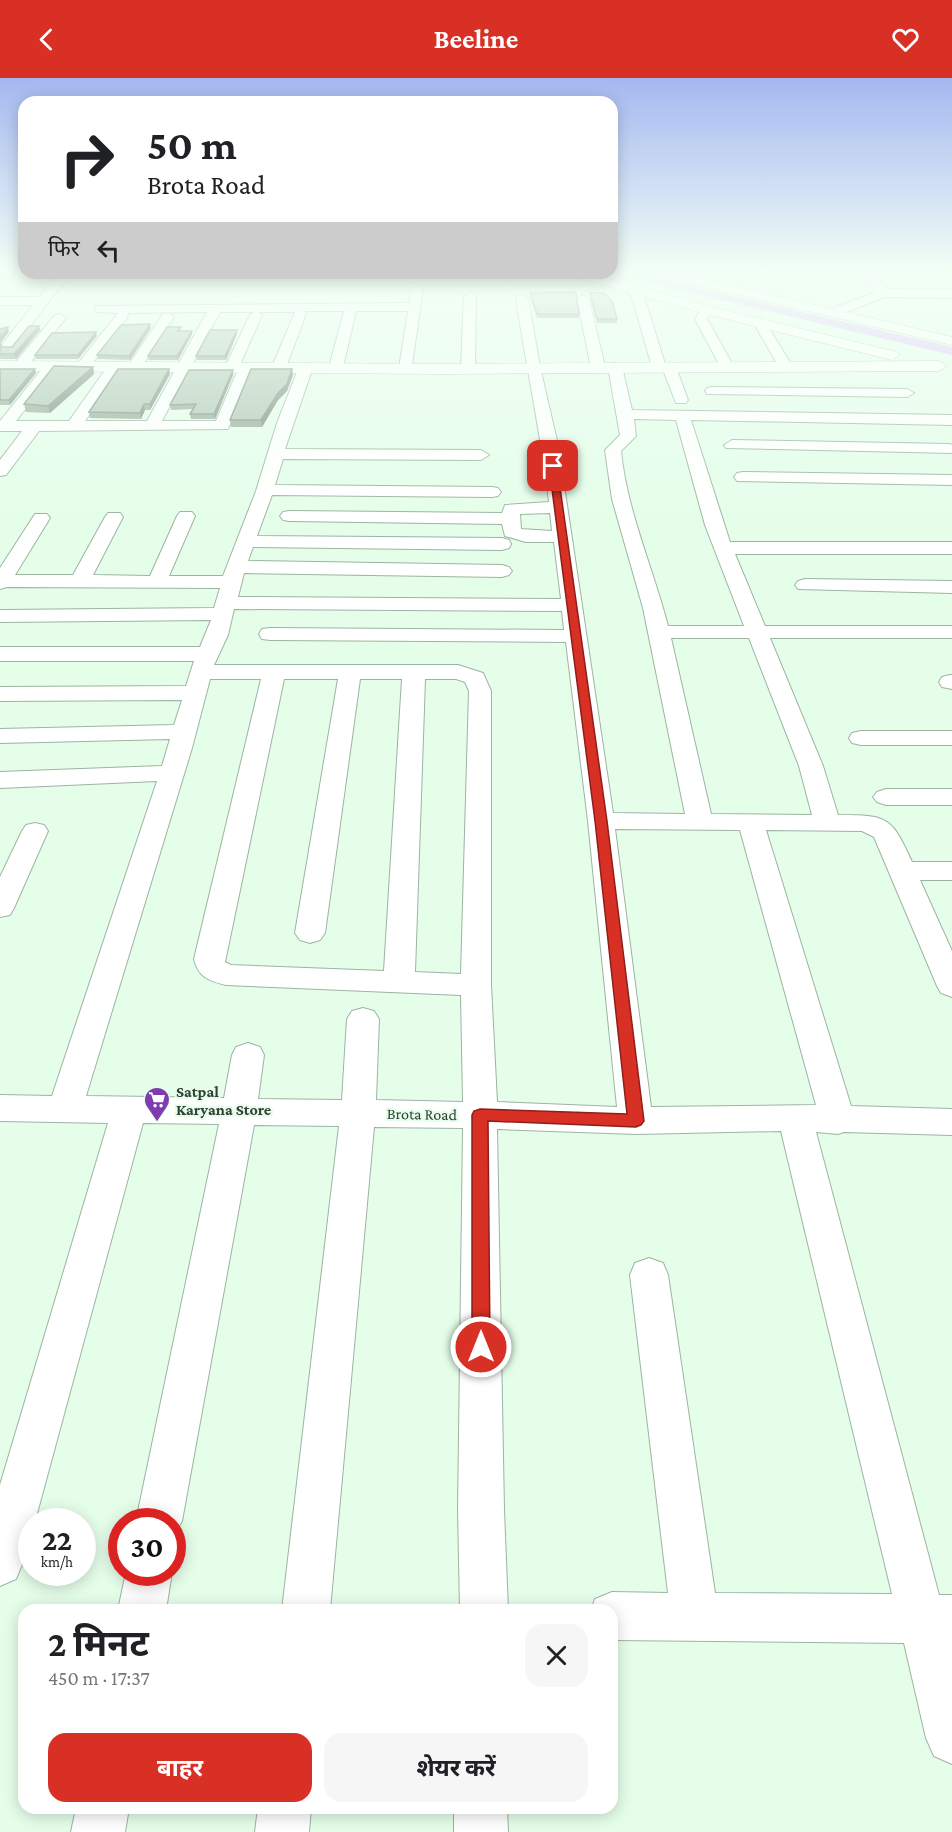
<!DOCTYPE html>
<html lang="hi">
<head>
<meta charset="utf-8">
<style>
	body { margin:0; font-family:"Crimson Pro","Noto Sans Devanagari",serif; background:#f6f6f6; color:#202124; height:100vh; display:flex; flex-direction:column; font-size:22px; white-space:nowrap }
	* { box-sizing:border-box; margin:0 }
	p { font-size:20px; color:#757577 }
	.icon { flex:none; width:33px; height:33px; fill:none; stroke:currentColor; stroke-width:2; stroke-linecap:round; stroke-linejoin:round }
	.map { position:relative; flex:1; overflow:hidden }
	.details { position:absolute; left:18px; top:1526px; width:600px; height:210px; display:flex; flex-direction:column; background:#fff; border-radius:18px; box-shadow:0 3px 15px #0003 }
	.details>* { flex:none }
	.top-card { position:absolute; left:18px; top:18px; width:600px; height:183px; border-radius:18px; box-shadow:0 3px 15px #0003; background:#fff; color:#202124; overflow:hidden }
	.speed { position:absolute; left:18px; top:1430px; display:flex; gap:12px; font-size:30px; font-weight:700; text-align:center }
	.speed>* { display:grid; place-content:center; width:78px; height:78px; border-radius:50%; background:#fff; box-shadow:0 3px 15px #0003; line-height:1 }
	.speed small { font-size:15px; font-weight:400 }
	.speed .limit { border:9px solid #d22; background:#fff; color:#111 }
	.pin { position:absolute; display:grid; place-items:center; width:51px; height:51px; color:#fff; margin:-26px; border-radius:12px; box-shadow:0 3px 9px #0006 }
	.me { position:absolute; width:66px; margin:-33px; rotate:0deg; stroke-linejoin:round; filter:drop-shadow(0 0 4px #0008) }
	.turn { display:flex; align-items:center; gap:21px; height:126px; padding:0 30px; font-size:27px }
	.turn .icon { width:78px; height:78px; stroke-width:2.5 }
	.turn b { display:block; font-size:42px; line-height:51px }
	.then { display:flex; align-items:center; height:57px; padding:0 30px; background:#0003; gap:12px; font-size:22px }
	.round { display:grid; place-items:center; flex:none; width:63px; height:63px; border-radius:18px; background:#f6f6f6 }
	.head { display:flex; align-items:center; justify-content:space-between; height:102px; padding:0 30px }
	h1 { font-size:36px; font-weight:700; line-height:45px }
	.primary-button { display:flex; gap:12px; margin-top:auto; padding:12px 30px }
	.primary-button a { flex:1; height:69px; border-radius:18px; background:#d93025; color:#fff; font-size:24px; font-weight:700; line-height:69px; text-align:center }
	.primary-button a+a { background:#f6f6f6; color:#202124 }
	header { display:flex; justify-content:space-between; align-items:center; height:78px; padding:0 30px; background:#d93025; color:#fff; font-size:27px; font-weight:700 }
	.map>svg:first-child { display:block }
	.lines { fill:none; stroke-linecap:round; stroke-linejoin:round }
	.canal { fill:#dfbfff; fill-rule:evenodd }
	.minor-casing { stroke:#9cb4a1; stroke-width:2 }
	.tertiary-casing { stroke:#9cb4a1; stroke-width:1 }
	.trunk-casing { stroke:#9cb4a1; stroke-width:1 }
	.minor { fill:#fff; fill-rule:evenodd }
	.tertiary { fill:#fff; fill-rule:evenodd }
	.trunk { fill:#fff; fill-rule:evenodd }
	.wall { fill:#96aa9a }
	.shaded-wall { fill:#7a8b7d }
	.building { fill:#aec6b3; stroke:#7a8b7d; stroke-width:1.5 }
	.route { fill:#d93025; stroke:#8d1f18; stroke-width:1.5 }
	.labels { text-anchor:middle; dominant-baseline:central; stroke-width:4.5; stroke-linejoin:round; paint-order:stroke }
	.poi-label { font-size:16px; font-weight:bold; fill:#353f37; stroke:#e5feea; text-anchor:start }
	.street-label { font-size:16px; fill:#353f37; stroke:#e5feea }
</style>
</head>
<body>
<header><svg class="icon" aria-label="back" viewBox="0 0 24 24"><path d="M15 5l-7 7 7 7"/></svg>Beeline<svg class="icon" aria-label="heart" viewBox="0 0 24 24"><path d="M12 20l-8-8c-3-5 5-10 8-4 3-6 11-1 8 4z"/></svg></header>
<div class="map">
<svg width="952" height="1754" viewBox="0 0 952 1754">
	<rect width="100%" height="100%" fill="#e5feea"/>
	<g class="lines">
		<!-- canal -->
		<path class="canal" d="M612 193H626L952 269V277L608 195H612Z"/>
		<defs>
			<g id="minor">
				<path d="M0 193H24V195H28L0 196Z"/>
				<path d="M861 193H873L887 211 952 212V220L885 219 844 235H836L834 232 836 229 876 214Z"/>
				<path d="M62 195H74L52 219 13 271H3L1 268 33 227H0V219H39Z"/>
				<path d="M177 195H487L481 198 181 200 177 199Z"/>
				<path d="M417 208 423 212 411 293H401L399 290 408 233H356L343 289 336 293 329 289 344 233H305L306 236 286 289 279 293 272 289 295 234H258L262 237 239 289 246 285 253 289 228 351 39 353 6 397 0 398V382L22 353H0V343L47 285H57L59 288 16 343H69L110 285 115 284 122 288 85 343H147L207 234 128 235 127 240 88 291 83 292 76 288 118 235 96 234 94 231 96 228 409 225 411 212ZM220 234H254L250 237 225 289 232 293 239 289 216 343H162Z"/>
				<path d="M633 209 644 218 665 286H674L676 289 688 322 686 325H676L663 292H654L652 289 632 219 627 213Z"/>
				<path d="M470 214 476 218 475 290 468 294 461 290 464 218Z"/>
				<path d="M522 216 528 220 540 289 558 367 613 735 685 736 643 530 612 421 605 372 620 357 608 289 610 286 615 285 622 289 632 332 952 337V347L691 342 730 464H952V476H735L765 548H952V560H770L823 688 838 737C888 737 892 739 912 784H952V802H920L952 873V919L941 915 937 908 874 759 862 753 766 752 851 1028 952 1031V1057L844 1054 838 1056 816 1054 939 1517H952V1686L934 1678 926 1660 904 1565 612 1562V1532H591L595 1521 612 1514 668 1515 630 1197 635 1185 649 1180 663 1185 668 1197 715 1515 892 1516 781 1053 636 1056 497 1051 504 1432 508 1532H460L458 1432 463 1050 374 1049 330 1532H282L339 1048 254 1047 182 1443 172 1460V1443H136L219 1046 143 1045 35 1443H32C32 1463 24 1483 16 1501L0 1508V1407L108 1045 0 1043V1017L52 1018 157 703 0 710V694L162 688 170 661 0 665V651L174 647 182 622 0 623V609L186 608 194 583H0V569H200L211 542 0 544V532L214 530 220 510 7 509 0 511V490L35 436H47L50 440 15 497H73L105 439 108 435H120L123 439 93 497 150 498 177 438 180 434H192L195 438 169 498H223L256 413 277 345 299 289 306 285 313 289 285 371 481 372 489 377 481 382 283 381 275 407 492 409 498 410 501 414 498 418 492 419 272 417 257 458 502 460 509 462 511 466 509 470 502 472 253 469 248 483 502 487 509 489 512 493 509 497 502 499 244 495 238 519 561 521 554 464H526L505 458 502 446 289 443 283 442 280 438 283 434 289 433 502 435 505 427 549 424C541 356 526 288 516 220ZM634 341 676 342 705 447 744 548H668C653 490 627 433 621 373L636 358ZM550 435 552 453 521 451 520 436ZM234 531 562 533 564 552 270 550 262 551 259 556 262 561 270 562 566 564 588 743 617 1029 497 1024 491 907V613L483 595 458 587H214L228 557ZM671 560H749L799 688 812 737 711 736ZM210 601H261L194 881C198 899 209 903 226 907L461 917 463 1024 376 1022 379 941 374 933 363 930 352 933 347 941 342 1022 258 1021 264 977 260 969 248 965 236 969 232 977 224 1020 86 1018 192 670ZM284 601H338L295 855 300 862 310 865 320 862 325 855 360 601H402L384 893 231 887 225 884ZM425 601H456L465 604 469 613 461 896 415 894ZM615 751 740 752 816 1027 651 1029Z"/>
				<path d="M583 217 589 221 605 289 598 293 591 289 577 221Z"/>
				<path d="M707 228 713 232 707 241 734 289 732 292H722L695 241 703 229Z"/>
				<path d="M168 235 174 239 142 288 140 291H130L128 288 163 236Z"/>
				<path d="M60 236 66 240 25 291H15L13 288 15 285 55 237Z"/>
				<path d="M759 240 765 244 793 289 791 292 786 293 779 289 753 244Z"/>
				<path d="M712 309 907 311 914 315 907 319 707 316 705 313 707 310Z"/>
				<path d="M732 362 950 366 952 367V375L726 370 724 367Z"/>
				<path d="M743 394 952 397V407L737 403 734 399 737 395Z"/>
				<path d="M805 501 952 503V515L798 511 795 507 798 503Z"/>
				<path d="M950 597H952V611L942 609 939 604 942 599Z"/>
				<path d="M861 653H952V667H861L852 665 849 660 852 655Z"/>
				<path d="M886 711H952V727H886L877 724 873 719 877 714Z"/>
				<path d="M35 745 44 747 48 753 14 830 10 837 0 839V799L22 753 26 747Z"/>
				<path d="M126 1494H172L166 1532H118Z"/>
				<path d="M76 1730H129L125 1754H71Z"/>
				<path d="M258 1730H311L309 1754H255Z"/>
				<path d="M454 1730H507L508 1754H454Z"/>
			</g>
			<g id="tertiary">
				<path d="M569 195H589L711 229 897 274 900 277 892 282 702 235 571 198Z"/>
				<path d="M0 283 443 286 939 283 947 288 939 293 443 296 0 293Z"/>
			</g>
			<path id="trunk" d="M648 193H670L952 259V267L654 197Z"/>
		</defs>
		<!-- minor casing -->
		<use href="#minor" class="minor-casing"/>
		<!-- tertiary casing -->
		<use href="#tertiary" class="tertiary-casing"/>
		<!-- trunk casing -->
		<use href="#trunk" class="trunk-casing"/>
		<!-- minor -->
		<use href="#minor" class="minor"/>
		<!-- tertiary -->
		<use href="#tertiary" class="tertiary"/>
		<!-- trunk -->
		<use href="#trunk" class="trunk"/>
	</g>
	<!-- wall -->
	<g class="wall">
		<path d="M530 215 579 236V240H537L530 219Z"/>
		<path d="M590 215 617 241V245H597L590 219Z"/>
		<path d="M39 248 40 252 16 281H0V266L2 269H12Z"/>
		<path d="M151 250 130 282 98 281 97 277Z"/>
		<path d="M181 253H192V256L178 282H149L148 278Z"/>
		<path d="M237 256 226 282H197L196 278Z"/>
		<path d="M97 258 78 281H36L35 277Z"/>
		<path d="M93 289 94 296 50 335 26 334 24 326Z"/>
		<path d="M0 291 36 295 10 327H0Z"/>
		<path d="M169 291 170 296 150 332H145L141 341 90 340 89 334Z"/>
		<path d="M292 291 293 297 287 313 278 322 262 349H231L230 342Z"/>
		<path d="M233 292V297L215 341H191L190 336 193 331 171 332 170 327Z"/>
	</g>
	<!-- shaded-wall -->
	<g class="shaded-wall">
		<path d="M150 246 151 250 130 282 129 278Z"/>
		<path d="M39 248 40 252 16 281 14 276Z"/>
		<path d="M8 249 9 254 0 266V260Z"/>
		<path d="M237 252V256L226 282 225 278Z"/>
		<path d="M192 253V256L178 282 177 278Z"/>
		<path d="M96 254 97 258 78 281V277Z"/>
		<path d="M93 289 94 296 50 335 48 328Z"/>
		<path d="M35 291 36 295 10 327 9 322Z"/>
		<path d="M169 291 170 296 150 332V326Z"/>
		<path d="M292 291 293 297 287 313 278 322 262 349 261 342Z"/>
		<path d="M233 292V297L215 341 214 336Z"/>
		<path d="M144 326 145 332 141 341 140 335Z"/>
	</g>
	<!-- building -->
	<g class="building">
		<path d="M572 214 576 215 579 236H537L530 215Z"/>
		<path d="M590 215H604L612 223 617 241H597Z"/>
		<path d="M150 246 129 278 97 277 121 247Z"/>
		<path d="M29 248H39L14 276H0V266L2 269H12Z"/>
		<path d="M8 249 0 260V251Z"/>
		<path d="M167 249H181L178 253H192L177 278H148Z"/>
		<path d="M210 252H237L225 278H196Z"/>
		<path d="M96 254 78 277H35L52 255Z"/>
		<path d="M54 288 93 289 48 328 24 326Z"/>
		<path d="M0 291H35L9 322H0Z"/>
		<path d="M118 291H169L150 326H144L140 335 89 334Z"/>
		<path d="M251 291H292L287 306 278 315 261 342H230Z"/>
		<path d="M189 292H233L214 336H190L196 326 170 327Z"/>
	</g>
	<!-- sky -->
	<linearGradient id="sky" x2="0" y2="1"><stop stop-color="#a4b8f1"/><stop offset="0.44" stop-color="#f3fff6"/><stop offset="1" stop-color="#f3fff6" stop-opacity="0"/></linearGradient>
	<rect width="952" height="439" fill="url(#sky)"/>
	<!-- route -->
	<path class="route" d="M553 386 557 388 607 743 644 1043 641 1047 636 1049 488 1043 490 1269 487 1275 481 1278 474 1275 472 1269V1037L474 1033 480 1031 627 1036 595 743 549 388Z"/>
	<!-- icons -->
	<defs>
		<symbol id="supermarket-pin" viewBox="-11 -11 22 30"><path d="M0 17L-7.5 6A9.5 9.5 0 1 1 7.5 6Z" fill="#7e3cb0" stroke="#e5feea"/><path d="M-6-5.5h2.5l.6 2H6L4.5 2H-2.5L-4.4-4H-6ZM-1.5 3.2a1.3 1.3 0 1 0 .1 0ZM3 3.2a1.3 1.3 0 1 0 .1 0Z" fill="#fff"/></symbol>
	</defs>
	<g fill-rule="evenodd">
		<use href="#supermarket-pin" x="142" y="1007" width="30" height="40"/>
	</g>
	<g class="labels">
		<!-- poi labels -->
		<g class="poi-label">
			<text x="176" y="1013">Satpal<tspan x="176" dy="18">Karyana Store</tspan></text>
		</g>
		<!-- street labels -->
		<g class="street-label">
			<text transform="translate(422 1036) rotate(1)">Brota Road</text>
		</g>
	</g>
</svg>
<div class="speed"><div>22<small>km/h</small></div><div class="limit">30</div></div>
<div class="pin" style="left:553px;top:388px;background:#d93025"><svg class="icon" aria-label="arrive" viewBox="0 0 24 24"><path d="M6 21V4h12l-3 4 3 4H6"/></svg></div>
<svg class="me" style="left:481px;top:1269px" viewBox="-20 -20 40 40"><circle r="17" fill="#d93025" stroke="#fff" stroke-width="3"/><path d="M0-11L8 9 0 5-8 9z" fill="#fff"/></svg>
<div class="top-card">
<div class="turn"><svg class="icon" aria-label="right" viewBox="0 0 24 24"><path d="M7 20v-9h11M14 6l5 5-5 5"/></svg><div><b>50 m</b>Brota Road</div></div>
<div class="then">फिर<svg class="icon" aria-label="left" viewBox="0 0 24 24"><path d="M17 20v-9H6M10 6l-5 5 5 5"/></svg></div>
</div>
<section class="details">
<div class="head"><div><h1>2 मिनट</h1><p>450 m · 17:37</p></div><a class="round"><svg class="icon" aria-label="close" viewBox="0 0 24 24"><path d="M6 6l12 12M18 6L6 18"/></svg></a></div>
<div class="primary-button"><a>बाहर</a><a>शेयर करें</a></div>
</section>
</div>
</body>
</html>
